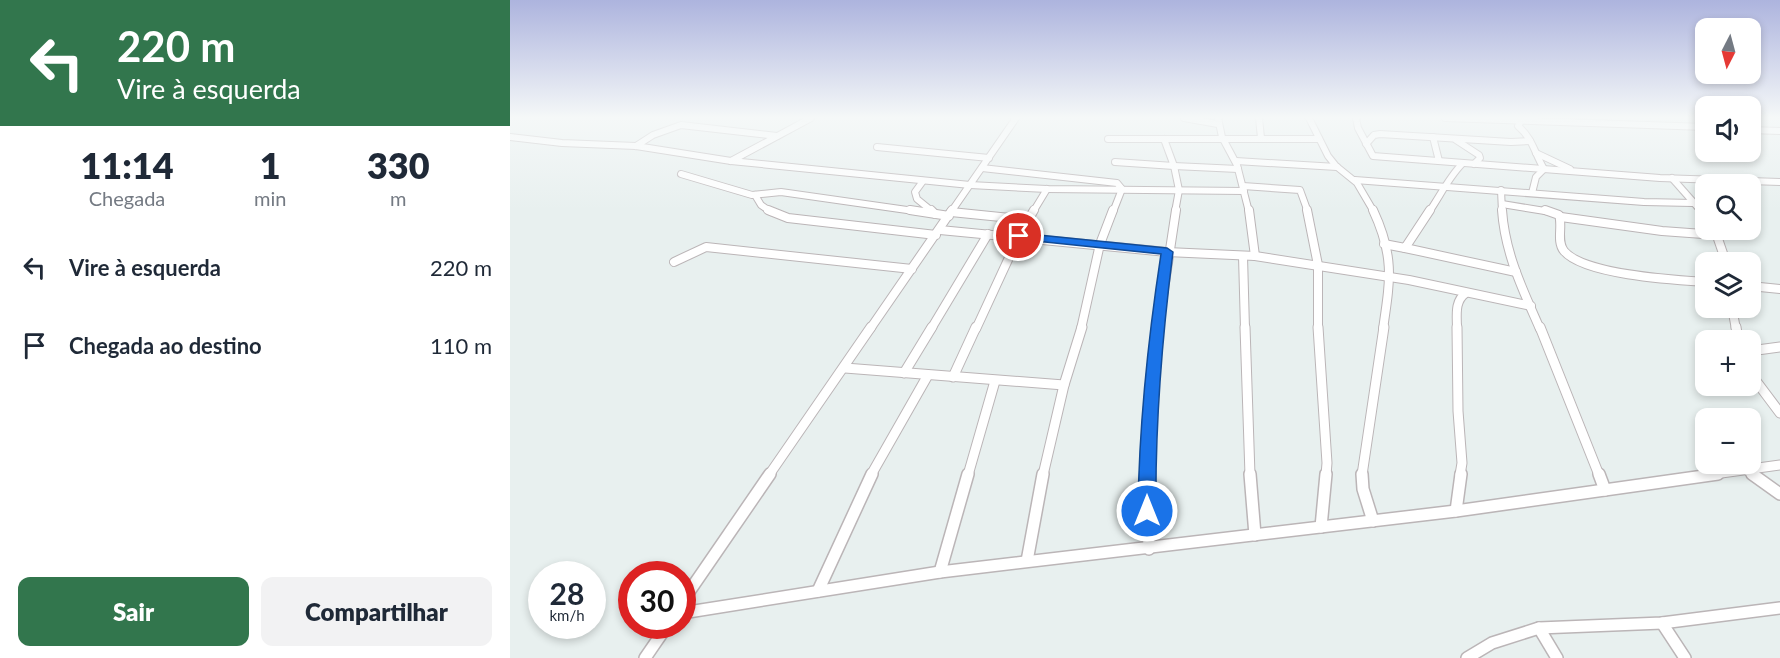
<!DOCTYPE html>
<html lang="pt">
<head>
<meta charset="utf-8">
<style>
	body { margin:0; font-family:Lato,sans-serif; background:#f2f2f3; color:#1f2937; height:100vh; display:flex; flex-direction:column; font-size:22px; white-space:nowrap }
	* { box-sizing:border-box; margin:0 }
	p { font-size:20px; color:#747a83 }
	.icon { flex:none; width:33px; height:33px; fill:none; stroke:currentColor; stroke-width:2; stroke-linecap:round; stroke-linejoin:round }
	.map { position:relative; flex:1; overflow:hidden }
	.panel { display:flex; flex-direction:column; background:#fff; width:510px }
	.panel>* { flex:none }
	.top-card { background:#32764d; color:#fff; overflow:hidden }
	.needle { width:39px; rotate:186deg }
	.tools { position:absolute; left:1185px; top:18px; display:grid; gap:12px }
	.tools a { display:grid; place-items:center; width:66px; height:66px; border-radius:12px; background:#fff; box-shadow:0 3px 9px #0003; font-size:30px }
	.speed { position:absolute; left:18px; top:561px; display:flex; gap:12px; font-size:30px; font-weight:700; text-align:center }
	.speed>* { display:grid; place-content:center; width:78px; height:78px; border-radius:50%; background:#fff; box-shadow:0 3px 9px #0003; line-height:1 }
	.speed small { font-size:15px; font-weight:400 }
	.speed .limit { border:9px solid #d22; background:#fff; color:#111 }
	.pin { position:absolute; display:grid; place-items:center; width:51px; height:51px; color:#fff; margin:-26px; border:3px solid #fff; border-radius:50%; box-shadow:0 2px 6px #0007 }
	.me { position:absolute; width:66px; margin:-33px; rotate:0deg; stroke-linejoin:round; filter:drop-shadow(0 0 4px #0008) }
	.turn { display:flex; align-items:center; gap:21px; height:126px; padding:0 18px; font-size:27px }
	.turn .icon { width:78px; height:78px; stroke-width:2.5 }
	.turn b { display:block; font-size:42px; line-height:51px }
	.eta { display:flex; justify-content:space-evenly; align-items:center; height:102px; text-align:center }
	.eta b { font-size:36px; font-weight:800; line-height:42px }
	.primary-button { display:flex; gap:12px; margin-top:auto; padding:12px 18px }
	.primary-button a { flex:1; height:69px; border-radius:12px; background:#32764d; color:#fff; font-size:24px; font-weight:800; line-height:69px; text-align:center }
	.primary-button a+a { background:#f2f2f3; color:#1f2937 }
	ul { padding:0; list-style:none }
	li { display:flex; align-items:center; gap:18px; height:78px; padding:0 18px }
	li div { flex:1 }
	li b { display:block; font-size:22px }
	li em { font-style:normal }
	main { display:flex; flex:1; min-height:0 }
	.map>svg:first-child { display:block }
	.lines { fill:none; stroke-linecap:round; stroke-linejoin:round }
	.street-far3-casing { stroke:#bbb5b7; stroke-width:8 }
	.street-far2-casing { stroke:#bbb5b7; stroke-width:10 }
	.street-far1-casing { stroke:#bbb5b7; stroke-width:11 }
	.street-casing { stroke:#bbb5b7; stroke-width:14 }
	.street-far3 { stroke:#fff; stroke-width:6 }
	.street-far2 { stroke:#fff; stroke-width:8 }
	.street-far1 { stroke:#fff; stroke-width:9 }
	.street { stroke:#fff; stroke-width:11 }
	.route { fill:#1a73e8; stroke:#114b97; stroke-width:1.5 }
</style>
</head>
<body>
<main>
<section class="panel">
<div class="top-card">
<div class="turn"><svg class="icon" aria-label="left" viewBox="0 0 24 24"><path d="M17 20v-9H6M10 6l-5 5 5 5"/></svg><div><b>220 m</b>Vire à esquerda</div></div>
</div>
<div class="eta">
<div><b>11:14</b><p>Chegada</p></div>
<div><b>1</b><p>min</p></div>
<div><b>330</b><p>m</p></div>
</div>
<ul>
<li><svg class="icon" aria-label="left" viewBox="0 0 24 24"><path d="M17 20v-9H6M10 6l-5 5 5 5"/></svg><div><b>Vire à esquerda</b></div><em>220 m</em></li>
<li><svg class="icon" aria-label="arrive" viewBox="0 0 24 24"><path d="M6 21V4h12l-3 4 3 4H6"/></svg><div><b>Chegada ao destino</b></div><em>110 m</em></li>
</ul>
<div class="primary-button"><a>Sair</a><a>Compartilhar</a></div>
</section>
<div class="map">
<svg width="1270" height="658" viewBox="0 0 1270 658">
	<rect width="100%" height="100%" fill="#e8f0ef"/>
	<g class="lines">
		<defs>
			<g id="street-far3">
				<path d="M674 118 708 124"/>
				<path d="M708 118 712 137 727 165 739 212"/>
				<path d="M749 118 751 138"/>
				<path d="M799 118 818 156 826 166 847 183 864 212"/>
				<path d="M846 118 848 128 863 156 1150 178 1270 182"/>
				<path d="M935 118 1196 127"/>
				<path d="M1011 121 1008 126C1023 139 1024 152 1034 169"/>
				<path d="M1240 130 1270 131"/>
				<path d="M0 137 52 143 126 146 221 161 460 185 537 189 734 191"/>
				<path d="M923 137 929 161"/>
				<path d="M598 139H809"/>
				<path d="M946 140 969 155 970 158 964 164"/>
				<path d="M856 144 864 135 870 134 1001 142 1020 141"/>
				<path d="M126 146 143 135 171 125 267 136"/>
				<path d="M367 147 479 158"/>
				<path d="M1026 153 1060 169"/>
				<path d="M221 161 301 118"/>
				<path d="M726 161 827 167"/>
				<path d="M605 162 664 166 654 139"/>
				<path d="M472 168 607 183 612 189 603 212"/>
				<path d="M171 174 242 195 271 192 411 212"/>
				<path d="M1162 178 1192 212"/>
				<path d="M845 180 1134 202 1183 203"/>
				<path d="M413 181 405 192 407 199 423 212"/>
				<path d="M733 186 790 190 798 212"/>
				<path d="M991 190 992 212"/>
				<path d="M1022 193 1026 177 1034 169"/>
				<path d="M245 195 251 205 261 212"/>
				<path d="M992 204 1041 212"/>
				<path d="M441 212 506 118"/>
				<path d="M523 212 537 189"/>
				<path d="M665 212 669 190 664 166 728 169"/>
				<path d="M919 212C930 196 939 177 952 164"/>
			</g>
			<g id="street-far2">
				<path d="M258 210 278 218 426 235"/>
				<path d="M400 210 439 216"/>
				<path d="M421 210 425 214"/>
				<path d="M739 210 745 256"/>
				<path d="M797 210 808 265V329"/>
				<path d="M863 210C885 257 880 281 873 329"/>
				<path d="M992 210C995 254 1013 290 1030 329"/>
				<path d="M1035 210 1049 215C1053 226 1046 241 1054 251 1074 275 1165 280 1196 282"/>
				<path d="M1190 210 1196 217"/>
				<path d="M441 212 520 220"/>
				<path d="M1051 217 1152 231 1207 235"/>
				<path d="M430 230 657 252 745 256 899 280 1021 306"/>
				<path d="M1206 233 1216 262"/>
				<path d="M874 244 895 248 920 210"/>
				<path d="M895 248 1006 272"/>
				<path d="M733 256 735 329"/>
				<path d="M164 262 196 247 402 269"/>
				<path d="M1240 286 1270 289"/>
				<path d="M1222 308 1226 329"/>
				<path d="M360 329 442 210"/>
				<path d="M421 329 478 234"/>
				<path d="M466 329 509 236 524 210"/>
				<path d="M571 329 590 244 603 210"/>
				<path d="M648 329 666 210"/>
				<path d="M947 329C947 316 944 301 956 293"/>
			</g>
			<g id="street-far1">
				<path d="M735 327 740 475"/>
				<path d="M808 327 817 463 816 475"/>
				<path d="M947 327 948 411 952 463 950 475"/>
				<path d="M1030 327 1089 475"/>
				<path d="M1226 327 1228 340"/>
				<path d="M1240 351 1270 347"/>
				<path d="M335 368 554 385"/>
				<path d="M394 373 422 327"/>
				<path d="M1240 373 1270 413"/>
				<path d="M443 377 466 327"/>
				<path d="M1237 470 1244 475"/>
				<path d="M259 475 361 327"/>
				<path d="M361 475 418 375"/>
				<path d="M458 475 485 381"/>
				<path d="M533 475 554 385 572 327"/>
				<path d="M637 475V454L648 327"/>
				<path d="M852 475 874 327"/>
				<path d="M1197 475 1270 465"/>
			</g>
			<g id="street">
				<path d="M637 474 639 549"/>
				<path d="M740 474 745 535"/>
				<path d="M852 474 853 489 863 521"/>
				<path d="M1089 474 1095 490"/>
				<path d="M1242 474 1270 494"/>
				<path d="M946 511 951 474"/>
				<path d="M811 527 816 474"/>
				<path d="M517 561 533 474"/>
				<path d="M430 572 458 474"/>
				<path d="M308 591 362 474"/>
				<path d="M172 602 260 474"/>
				<path d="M172 613 430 572 946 511 1208 474"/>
				<path d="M1152 623 1175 658"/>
				<path d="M1029 628 1047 658"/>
				<path d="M135 658 157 626"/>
				<path d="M957 658 982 643 1029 628 1152 623 1270 608"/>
			</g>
		</defs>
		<!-- street-far3 casing -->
		<use href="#street-far3" class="street-far3-casing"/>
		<!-- street-far2 casing -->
		<use href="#street-far2" class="street-far2-casing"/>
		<!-- street-far1 casing -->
		<use href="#street-far1" class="street-far1-casing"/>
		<!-- street casing -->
		<use href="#street" class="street-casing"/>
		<!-- street-far3 -->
		<use href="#street-far3" class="street-far3"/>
		<!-- street-far2 -->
		<use href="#street-far2" class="street-far2"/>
		<!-- street-far1 -->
		<use href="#street-far1" class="street-far1"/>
		<!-- street -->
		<use href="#street" class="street"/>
	</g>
	<!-- sky -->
	<linearGradient id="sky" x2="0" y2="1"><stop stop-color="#adb4de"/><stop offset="0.56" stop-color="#f5f8f8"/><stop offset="1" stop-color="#f5f8f8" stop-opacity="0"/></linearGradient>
	<rect width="1270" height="210" fill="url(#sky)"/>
	<!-- route -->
	<path class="route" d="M509 233 657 248 663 252C652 338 645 424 646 511L643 516 637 519 630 516 628 511C629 425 638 339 651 254L505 239V234Z"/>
</svg>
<div class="tools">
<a><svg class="needle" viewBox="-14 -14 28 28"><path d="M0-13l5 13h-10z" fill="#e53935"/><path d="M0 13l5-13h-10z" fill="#747a83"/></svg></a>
<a><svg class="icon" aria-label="sound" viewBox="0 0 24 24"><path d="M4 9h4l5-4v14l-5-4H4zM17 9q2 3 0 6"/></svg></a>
<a><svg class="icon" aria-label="search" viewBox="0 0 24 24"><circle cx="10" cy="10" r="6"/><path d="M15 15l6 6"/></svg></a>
<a><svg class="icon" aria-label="layers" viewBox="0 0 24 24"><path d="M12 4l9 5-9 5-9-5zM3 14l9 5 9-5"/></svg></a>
<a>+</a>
<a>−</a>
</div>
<div class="speed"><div>28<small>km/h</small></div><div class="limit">30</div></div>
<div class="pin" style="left:509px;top:236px;background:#d93025"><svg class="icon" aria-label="arrive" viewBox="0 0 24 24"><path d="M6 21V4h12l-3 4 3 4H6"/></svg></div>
<svg class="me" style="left:637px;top:511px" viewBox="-20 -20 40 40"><circle r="17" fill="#1a73e8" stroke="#fff" stroke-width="3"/><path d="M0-11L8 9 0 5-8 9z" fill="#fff"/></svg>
</div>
</main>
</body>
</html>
